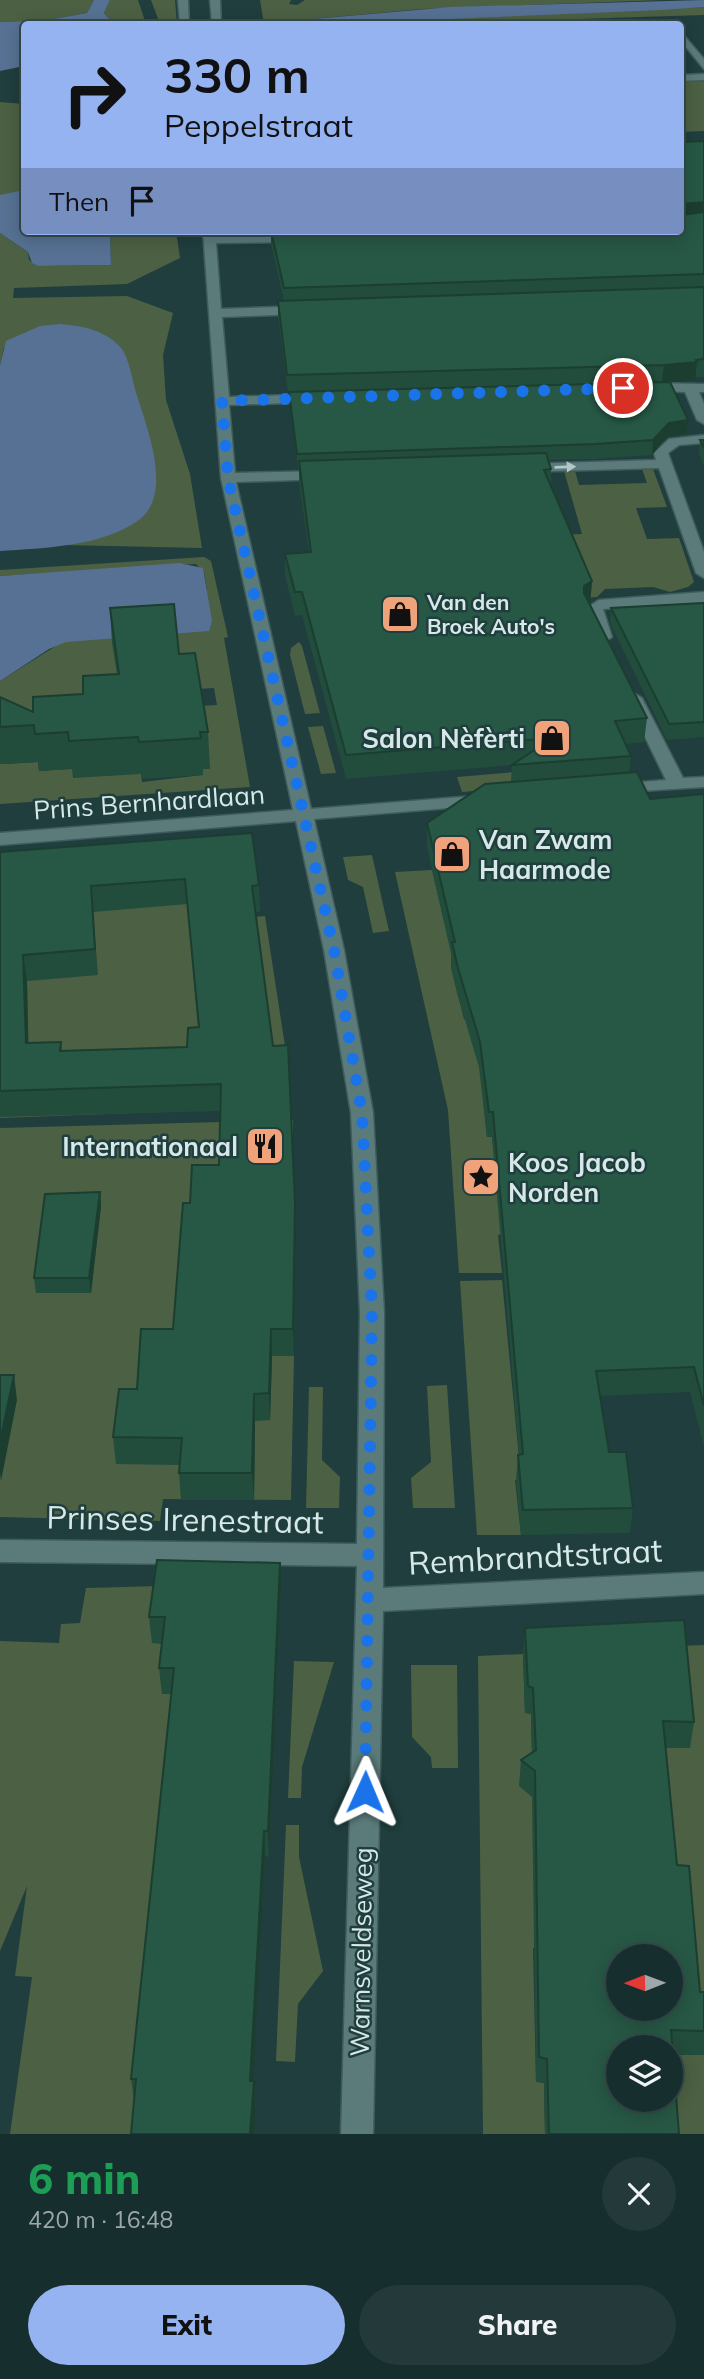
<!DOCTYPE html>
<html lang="en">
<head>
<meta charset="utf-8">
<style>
	body { margin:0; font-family:Mulish,sans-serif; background:#243a3a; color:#f1f3f6; height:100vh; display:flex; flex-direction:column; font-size:26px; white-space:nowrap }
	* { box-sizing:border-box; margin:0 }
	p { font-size:23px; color:#9ea8aa }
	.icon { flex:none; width:38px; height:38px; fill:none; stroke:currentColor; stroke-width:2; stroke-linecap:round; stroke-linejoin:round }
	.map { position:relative; height:2134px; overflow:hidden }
	.sheet { display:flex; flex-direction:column; background:#172e2e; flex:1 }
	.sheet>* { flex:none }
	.banner { position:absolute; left:21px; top:21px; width:663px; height:214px; border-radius:7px; box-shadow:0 4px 18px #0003,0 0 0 2px #364a4a; background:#95b2f1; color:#111; overflow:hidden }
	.needle { width:46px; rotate:269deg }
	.buttons { position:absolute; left:606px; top:1944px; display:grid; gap:14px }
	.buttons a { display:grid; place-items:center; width:77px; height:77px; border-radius:50%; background:#172e2e; box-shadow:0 4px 18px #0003,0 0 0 2px #364a4a; font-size:35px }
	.pin { position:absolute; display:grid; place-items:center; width:60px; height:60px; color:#fff; margin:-30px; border:4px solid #fff; border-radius:50%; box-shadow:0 2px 7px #0007 }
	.me { position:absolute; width:77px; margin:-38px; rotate:1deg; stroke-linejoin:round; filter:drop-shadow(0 0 5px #0008) }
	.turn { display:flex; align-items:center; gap:24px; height:147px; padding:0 28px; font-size:32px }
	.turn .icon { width:91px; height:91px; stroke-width:2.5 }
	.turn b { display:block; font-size:49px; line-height:60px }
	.then { display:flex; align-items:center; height:66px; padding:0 28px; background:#0003; gap:14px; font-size:26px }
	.round { display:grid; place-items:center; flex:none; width:74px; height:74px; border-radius:37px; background:#243a3a }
	.headline { display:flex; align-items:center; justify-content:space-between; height:119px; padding:0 28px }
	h1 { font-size:42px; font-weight:800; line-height:52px; color:#1e9e55 }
	.primary-button { display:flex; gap:14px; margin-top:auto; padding:14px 28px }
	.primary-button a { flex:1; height:80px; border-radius:42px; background:#95b2f1; color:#111; font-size:28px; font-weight:800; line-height:80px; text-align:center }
	.primary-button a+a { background:#243a3a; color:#f1f3f6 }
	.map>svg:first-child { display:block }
	.green { fill:#4c6043 }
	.water { fill:#567193 }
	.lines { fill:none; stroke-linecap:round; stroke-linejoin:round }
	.minor-casing { stroke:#3f5b5b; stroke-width:3 }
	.minor { fill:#5b7b7b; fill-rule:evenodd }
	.wall { fill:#224c3b; fill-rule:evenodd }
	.shaded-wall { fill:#1b3e30 }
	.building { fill:#275845; stroke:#1b3e30; stroke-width:2; fill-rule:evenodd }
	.oneway { fill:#b2c7c7 }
	.route { stroke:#1a73e8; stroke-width:12; stroke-dasharray:0 21.6 }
	.labels { text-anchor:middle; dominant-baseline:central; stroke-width:5; stroke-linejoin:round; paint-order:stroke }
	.far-poi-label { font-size:21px; font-weight:bold; fill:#d7e8e8; stroke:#1f3e3d; text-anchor:start }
	.poi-label { font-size:26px; font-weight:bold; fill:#d7e8e8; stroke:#1f3e3d; text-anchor:end }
	.street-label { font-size:26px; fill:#d7e8e8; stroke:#1f3e3d }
	.near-street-label { font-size:32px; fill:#d7e8e8; stroke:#1f3e3d }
</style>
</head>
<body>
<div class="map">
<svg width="704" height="2134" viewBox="0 0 704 2134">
	<rect width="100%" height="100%" fill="#1f3e3d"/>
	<!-- green -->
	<g class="green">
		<path d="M0 0H94L87 13 47 20 0 22Z"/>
		<path d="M110 0H138L146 24H113L104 13Z"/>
		<path d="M151 0H175L177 24H160Z"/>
		<path d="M260 0H291L289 4 297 5 305 0H663L423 9 278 22 284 24H264Z"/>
		<path d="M704 7V15L547 20 548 24H335Z"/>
		<path d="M681 80H704V131L681 132Z"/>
		<path d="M0 102 24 104V190L15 193 0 215Z"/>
		<path d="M110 231H176L180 258 127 284 14 288 13 298 127 296 173 313 163 355 166 400 190 474 202 548 63 545 114 533 140 519 4 347 0 365V233L28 252 29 260 38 266 111 265Z"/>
		<path d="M642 469H653L667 507 636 508 647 539 679 538 694 582 688 587 670 592 653 587 605 589 597 597 572 599 561 535 582 534 564 471H575L579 485 647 483Z"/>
		<path d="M204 557 211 561 228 637 224 638 250 787 0 804V760L5 764 38 762 39 771 140 764 142 782 203 775 202 769 209 768 185 707 217 705 214 688 183 690 0 737V681L59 644 207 590 204 572 196 564 0 576V570Z"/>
		<path d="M299 642 302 646 320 713 305 714 290 655 291 648Z"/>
		<path d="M323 726 336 773 321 774 308 727Z"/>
		<path d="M538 770 507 788 462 792 457 777Z"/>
		<path d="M372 855 389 931 373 933 363 887 348 880 343 857Z"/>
		<path d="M432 870 455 967H451L464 1019 468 1020 489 1107 484 1108 487 1137H492L502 1234 498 1235 502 1273H459L448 1110 395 872Z"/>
		<path d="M257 892 260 911 253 912 254 917 265 916 289 1072 217 1110 0 1118V916L83 893Z"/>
		<path d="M293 1120V1221L214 1251 294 1356 291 1500 163 1499 160 1521 0 1517V1128Z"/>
		<path d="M502 1280 521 1479 515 1480 521 1535H477L460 1281Z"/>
		<path d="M447 1385 455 1508H413L411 1478 431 1462 427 1386Z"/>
		<path d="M309 1387H323L322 1460 340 1477 339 1508H306Z"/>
		<path d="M159 1586 166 1616 162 1694H177L137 2134H10L32 1977 15 1976 27 1886 0 1951V1641L59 1643 61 1624 80 1623 86 1588Z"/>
		<path d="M704 1645V2134H673L670 1956 644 1747 679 1646Z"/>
		<path d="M523 1654 525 1712 531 1714 537 1948H533L536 2081 544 2083 545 2134H483L478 1656Z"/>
		<path d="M294 1661 334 1662 302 1767 301 1798H288Z"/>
		<path d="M411 1665H457L458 1768H432L431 1757 412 1737Z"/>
		<path d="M286 1825H299V1857L323 1971 298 2004 295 2062 276 2061Z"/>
	</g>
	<!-- water -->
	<g class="water">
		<path d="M94 0H110L104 13 113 24H24V66L0 71V22L47 20 87 13Z"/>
		<path d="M704 0V7L661 10 335 24 278 22 451 7Z"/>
		<path d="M24 190V231H110L111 265 38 266 32 263 28 252 0 233V195Z"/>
		<path d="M60 324C83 326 106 330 122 349 129 359 132 378 135 389 145 423 175 493 139 520 101 547 44 548 0 551V365L6 341 40 326Z"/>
		<path d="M179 563 203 568 212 621 209 631 66 642 49 649 0 681V576Z"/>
	</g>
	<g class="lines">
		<defs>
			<g id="minor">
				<path d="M178 0H188L189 24H180Z"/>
				<path d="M210 0H220L221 24H212Z"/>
				<path d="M681 32 704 59V69L681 41Z"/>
				<path d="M704 74V80L681 81V75Z"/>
				<path d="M203 231H215V236L299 234 305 238 299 242 216 243 221 309 307 306 313 310 307 314 222 317 229 397 318 394 325 398 318 402 229 405 235 473 327 471 334 475 327 479 236 482 311 809 486 795 495 800 486 805 314 819 344 950 373 1113 384 1313 383 1588 704 1572V1594L383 1611 373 2134H341L357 1566 0 1562V1540L357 1544 360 1313 351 1113 324 950 296 821 0 845V833L293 810 221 478Z"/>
				<path d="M644 383 704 384V392H699L704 404V424L697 420 685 392 639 390 637 387Z"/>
				<path d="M704 435V443L679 445 668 453 704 552V578L696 573 659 468 523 472 516 468 523 464 656 460 654 453 669 439Z"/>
				<path d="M704 592V602L603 609 612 637 604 642 596 637 585 609 599 600Z"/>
				<path d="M634 693 642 698 683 778 704 777V787L610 793 607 789 616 784 666 780 626 698Z"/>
			</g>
		</defs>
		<!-- minor casing -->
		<use href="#minor" class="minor-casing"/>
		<!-- minor -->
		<use href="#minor" class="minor"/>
	</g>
	<!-- wall -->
	<g class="wall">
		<path d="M704 141V377H695V380L666 382 686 434 667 437 652 455 594 459 549 460 551 469V484L592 581 590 604 647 718 644 742 625 744 631 756 629 772 650 799 704 794V1447L690 1392 600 1396 609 1452 633 1508 630 1533 521 1535 516 1480 518 1455 519 1454 492 1137H487L479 1067 457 993 451 967V953L427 847V823L511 782 512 765 346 779 302 615 295 616 285 576V554L309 552 299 483V468H298L290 406 289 393H288L278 318V301H284L271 244V232H268V231H681Z"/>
		<path d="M700 440H704V466L699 454Z"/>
		<path d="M704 603V737L667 740 610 623 611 608Z"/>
		<path d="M110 608 179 654 208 732 210 769H203V775L142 779 141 774 73 778 72 769 39 771 38 762 0 764V697L33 712 83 694 117 674 112 643Z"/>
		<path d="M0 852 259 885 260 911 255 912 295 1203 296 1230 294 1356H272L270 1420 255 1421 254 1500H181L179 1473 180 1465 116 1464 113 1437 137 1389 173 1329 190 1203 219 1165 220 1111 0 1117ZM187 904 198 1027 187 1047 62 1051 61 1042 28 1043 27 981 98 975 93 912Z"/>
		<path d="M100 1192 101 1206 91 1293H36L34 1278Z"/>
		<path d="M281 1589 269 1857 265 1856 253 2081 255 2105 134 2100 131 2079 172 1694H162L159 1668 162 1644 152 1643 149 1617Z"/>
		<path d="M525 1628 694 1722 690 1748H665L677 1865 700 1992H704V2055H673L679 2134H545L544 2083 536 2082 532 1797 519 1786 521 1760 532 1753 531 1714 525 1713 523 1654Z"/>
	</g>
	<!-- shaded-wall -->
	<g class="shaded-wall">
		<path d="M704 202V217L681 220V204Z"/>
		<path d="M697 362 695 380 662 383 664 365Z"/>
		<path d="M688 420 686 434 667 437 652 455 653 440 669 423Z"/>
		<path d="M592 581 590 604 582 609 584 586Z"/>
		<path d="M23 955 27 981 29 1070 26 1043Z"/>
		<path d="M100 1192 101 1206 91 1293 89 1278Z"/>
		<path d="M295 1203 296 1230 294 1356 293 1329Z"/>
		<path d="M271 1329 272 1356 270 1420 269 1393Z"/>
		<path d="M14 1375 17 1400 1 1481 0 1473V1442Z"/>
		<path d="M254 1394 255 1421 254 1500 252 1473Z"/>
		<path d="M280 1563 281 1589 269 1857 268 1831Z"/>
		<path d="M264 1831 265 1856 252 2105 250 2081Z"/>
		<path d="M254 2081 255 2105 254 2134H250Z"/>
	</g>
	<!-- building -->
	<g class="building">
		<path d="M704 141V202L681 204V142Z"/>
		<path d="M681 205 683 215 704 212V274L284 288 271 231H681Z"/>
		<path d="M704 287V359L696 360 697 362 664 365 287 375 278 301Z"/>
		<path d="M670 382 688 420 669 423 653 440 595 444 297 454 289 392Z"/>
		<path d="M700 440H704V448Z"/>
		<path d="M546 453 551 469 544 470 592 581 584 586V593L647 718 615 721 631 756 512 765 552 738 346 755 302 592H295L285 554 311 552 299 461Z"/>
		<path d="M704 603V722L669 724 611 608Z"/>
		<path d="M174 604 179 654 195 653 208 732H200L201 738 139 742 138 737 69 741 68 732 35 734 34 725 0 727V697L33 712V697L83 694V676L119 674 110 608Z"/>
		<path d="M637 772 650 799 704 794V1406L694 1367 596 1371 609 1452H626L633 1508 523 1510 518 1455 523 1454 493 1112H489L480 1042 458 968 452 942H455L427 823 485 784Z"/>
		<path d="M252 833 259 885 252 886 273 1046 288 1045 295 1203 293 1329H271L269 1393 254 1394 252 1473H179L182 1438 113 1437 119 1389H137L141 1329H173L183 1203H190L192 1165H219L221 1084 0 1091V852ZM185 879 199 1027 188 1028 187 1047 60 1051 61 1042 26 1043 23 955 95 949 91 886Z"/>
		<path d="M100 1192 89 1278H34L45 1194Z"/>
		<path d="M0 1375H14L0 1442Z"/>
		<path d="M157 1560 280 1563 268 1831H264L250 2081H254L250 2134H131L136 2079H131L174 1668H159L165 1617H149Z"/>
		<path d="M684 1620 694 1722 663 1721 677 1865 689 1866 700 1992H704V2031L671 2030 679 2134H549L547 2059 539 2057 535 1771 521 1760 536 1750 533 1688 528 1686 525 1628ZM618 1956H670V2009H618ZM618 2048H670V2100H618Z"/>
	</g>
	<!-- one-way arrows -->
	<defs><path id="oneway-solid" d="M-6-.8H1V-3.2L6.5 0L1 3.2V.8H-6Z" transform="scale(1.75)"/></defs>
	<use class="oneway" href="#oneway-solid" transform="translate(565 467) rotate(-2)"/>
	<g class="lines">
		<!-- route -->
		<path class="route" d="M365 1792 372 1313 362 1113 334 950 228 478 222 401 623 388"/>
	</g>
	<!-- icons -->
	<defs>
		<symbol id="shop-square" viewBox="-11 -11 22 22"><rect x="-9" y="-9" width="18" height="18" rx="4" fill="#f0a27a" stroke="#1f3e3d"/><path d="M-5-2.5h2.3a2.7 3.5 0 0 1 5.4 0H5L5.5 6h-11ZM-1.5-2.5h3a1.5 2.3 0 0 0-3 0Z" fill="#111"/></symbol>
		<symbol id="restaurant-square" viewBox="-11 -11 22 22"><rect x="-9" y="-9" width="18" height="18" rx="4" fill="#f0a27a" stroke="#1f3e3d"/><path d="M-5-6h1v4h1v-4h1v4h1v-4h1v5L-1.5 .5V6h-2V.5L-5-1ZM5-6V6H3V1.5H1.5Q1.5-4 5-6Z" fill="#111"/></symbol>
		<symbol id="sight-square" viewBox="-11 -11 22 22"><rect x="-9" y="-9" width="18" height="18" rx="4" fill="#f0a27a" stroke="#1f3e3d"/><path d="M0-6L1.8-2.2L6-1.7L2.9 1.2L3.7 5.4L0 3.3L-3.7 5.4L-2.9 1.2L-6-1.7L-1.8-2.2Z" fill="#111"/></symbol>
	</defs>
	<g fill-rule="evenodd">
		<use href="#shop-square" x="378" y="592" width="44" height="44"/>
		<use href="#shop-square" x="530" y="716" width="44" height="44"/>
		<use href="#shop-square" x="430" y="832" width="44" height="44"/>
		<use href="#restaurant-square" x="243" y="1124" width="44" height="44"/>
		<use href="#sight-square" x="459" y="1155" width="44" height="44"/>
	</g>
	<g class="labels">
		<!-- far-poi labels -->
		<g class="far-poi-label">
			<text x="427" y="602">Van den<tspan x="427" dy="24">Broek Auto's</tspan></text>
		</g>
		<!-- poi labels -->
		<g class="poi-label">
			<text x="525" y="738">Salon Nèfèrti</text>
			<text x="479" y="839" text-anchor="start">Van Zwam<tspan x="479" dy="30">Haarmode</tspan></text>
			<text x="238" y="1146">Internationaal</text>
			<text x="508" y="1162" text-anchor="start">Koos Jacob<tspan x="508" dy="30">Norden</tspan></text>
		</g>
		<!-- street labels -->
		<g class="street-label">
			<text transform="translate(149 802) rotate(-4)">Prins Bernhardlaan</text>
			<text transform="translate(361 1952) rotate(-89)">Warnsveldseweg</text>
		</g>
		<!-- near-street labels -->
		<g class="near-street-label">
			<text transform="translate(185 1519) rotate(1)">Prinses Irenestraat</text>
			<text transform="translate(535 1556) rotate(-3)">Rembrandtstraat</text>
		</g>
	</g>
</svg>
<div class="buttons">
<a><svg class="needle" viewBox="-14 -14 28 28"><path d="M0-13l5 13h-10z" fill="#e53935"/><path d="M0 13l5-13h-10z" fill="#9ea8aa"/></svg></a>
<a><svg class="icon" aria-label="layers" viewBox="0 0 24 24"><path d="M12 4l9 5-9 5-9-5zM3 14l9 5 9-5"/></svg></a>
</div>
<div class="pin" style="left:623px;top:388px;background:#d93025"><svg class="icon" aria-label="arrive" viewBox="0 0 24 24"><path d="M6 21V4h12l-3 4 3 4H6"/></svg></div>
<svg class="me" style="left:365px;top:1792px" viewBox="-20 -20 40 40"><path d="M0-17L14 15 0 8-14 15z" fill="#1a73e8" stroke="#fff" stroke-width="4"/></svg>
<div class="banner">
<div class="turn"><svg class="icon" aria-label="right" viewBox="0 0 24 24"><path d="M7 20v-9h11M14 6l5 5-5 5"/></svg><div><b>330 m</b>Peppelstraat</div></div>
<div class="then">Then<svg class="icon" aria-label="arrive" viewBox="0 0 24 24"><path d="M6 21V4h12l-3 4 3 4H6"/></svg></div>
</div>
</div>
<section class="sheet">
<div class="headline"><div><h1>6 min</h1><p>420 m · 16:48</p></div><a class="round"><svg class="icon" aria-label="close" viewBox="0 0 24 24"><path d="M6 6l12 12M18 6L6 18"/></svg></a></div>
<div class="primary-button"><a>Exit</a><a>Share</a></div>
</section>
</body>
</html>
